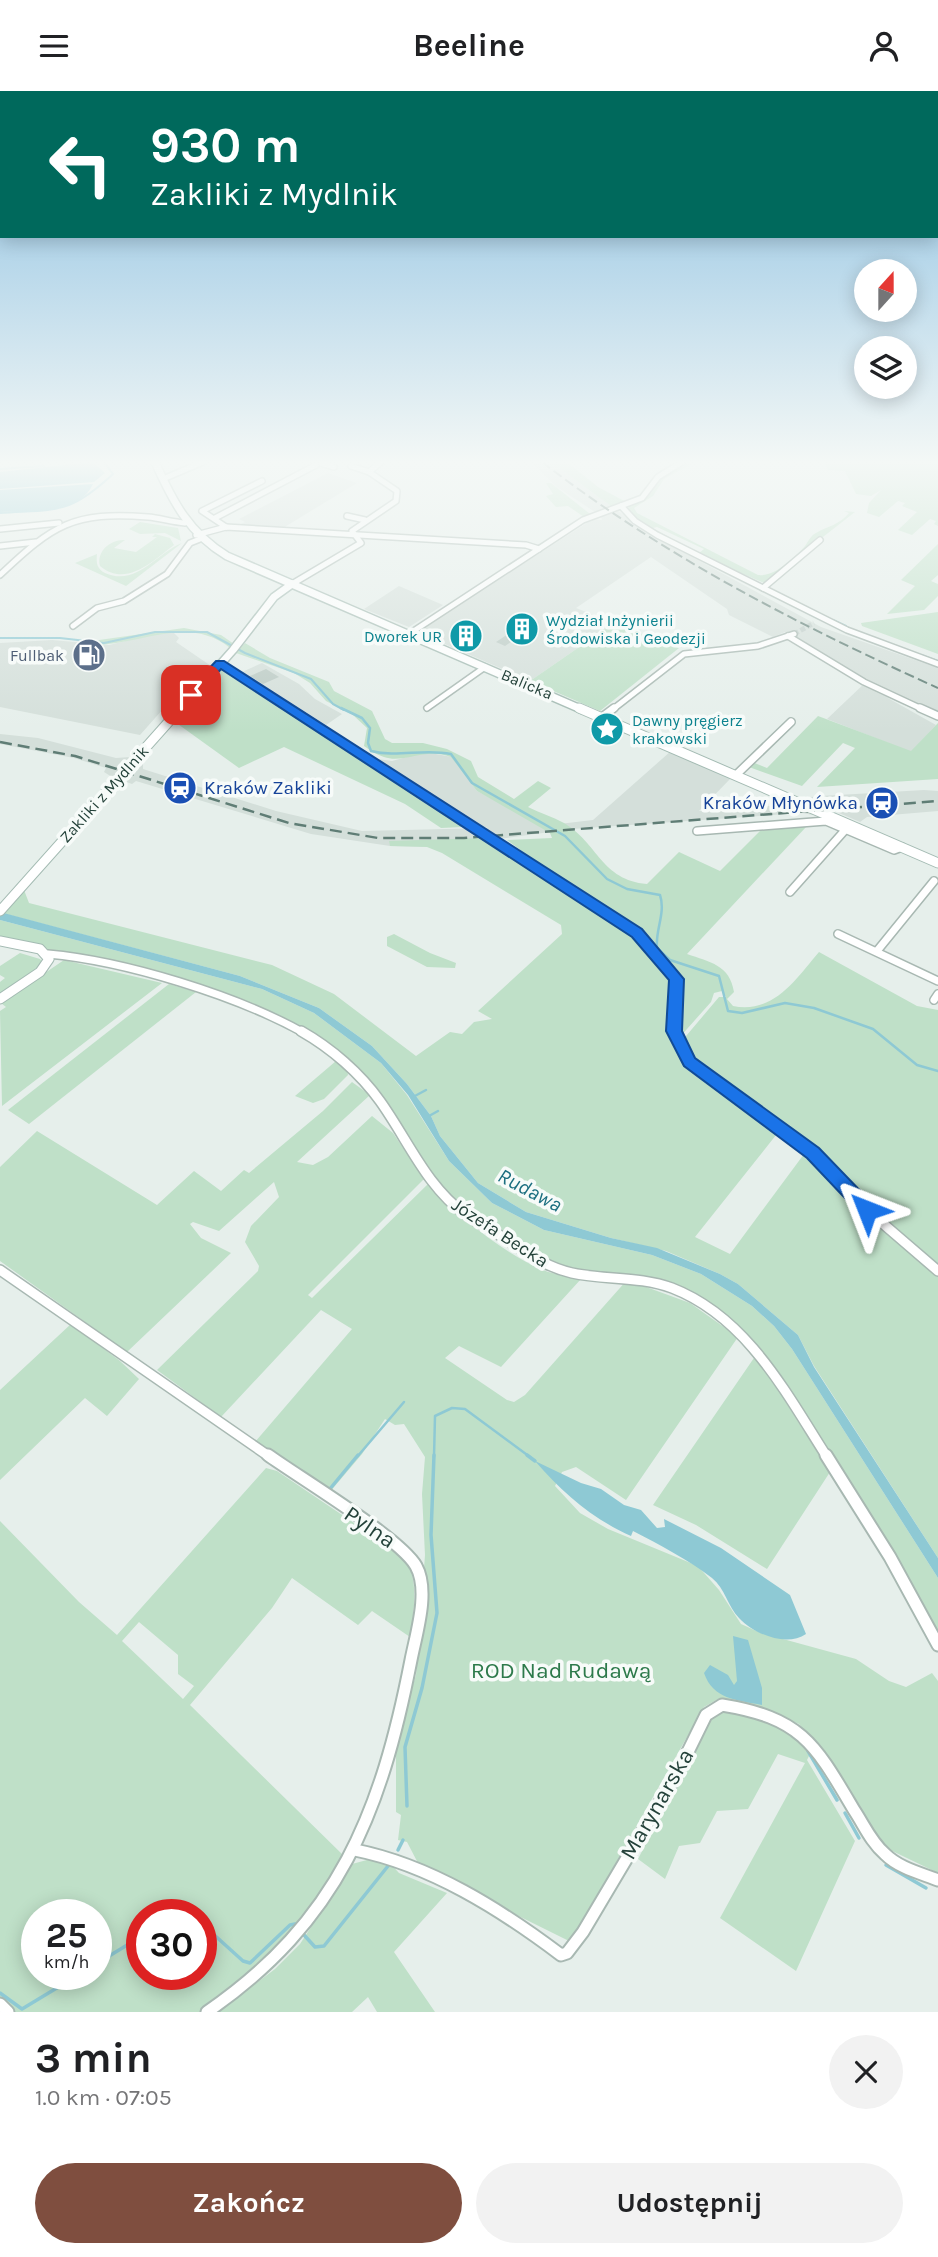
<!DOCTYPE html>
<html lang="pl">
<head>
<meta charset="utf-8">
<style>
	body { margin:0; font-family:Karla,sans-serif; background:#f2f2f2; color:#202124; height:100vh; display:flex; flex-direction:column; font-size:26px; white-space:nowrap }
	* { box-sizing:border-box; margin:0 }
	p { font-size:23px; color:#757577 }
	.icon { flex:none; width:38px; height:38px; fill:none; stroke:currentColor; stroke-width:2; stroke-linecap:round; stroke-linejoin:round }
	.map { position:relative; height:1921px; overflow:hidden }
	.panel { display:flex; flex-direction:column; background:#fff; flex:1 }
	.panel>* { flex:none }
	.hud { position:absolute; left:0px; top:0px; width:938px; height:147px; box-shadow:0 4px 18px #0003; background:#00695c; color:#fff; overflow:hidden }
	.needle { width:46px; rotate:21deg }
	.tools { position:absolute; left:854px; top:168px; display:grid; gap:14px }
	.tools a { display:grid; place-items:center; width:63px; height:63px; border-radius:50%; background:#fff; box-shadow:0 4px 18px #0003; font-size:35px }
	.speed { position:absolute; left:21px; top:1808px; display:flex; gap:14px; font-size:35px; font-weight:700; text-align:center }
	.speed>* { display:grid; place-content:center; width:91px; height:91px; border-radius:50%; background:#fff; box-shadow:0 4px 18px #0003; line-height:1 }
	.speed small { font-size:18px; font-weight:400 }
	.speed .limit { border:10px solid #d22; background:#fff; color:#111 }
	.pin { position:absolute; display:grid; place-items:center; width:60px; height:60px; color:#fff; margin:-30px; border-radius:14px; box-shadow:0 4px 10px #0006 }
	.me { position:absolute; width:77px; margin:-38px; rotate:315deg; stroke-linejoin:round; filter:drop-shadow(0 0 5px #0008) }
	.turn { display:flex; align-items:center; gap:24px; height:147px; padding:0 35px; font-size:32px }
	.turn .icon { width:91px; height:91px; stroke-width:2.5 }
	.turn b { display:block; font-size:49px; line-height:60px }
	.round { display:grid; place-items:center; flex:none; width:74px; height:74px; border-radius:37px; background:#f2f2f2 }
	.summary { display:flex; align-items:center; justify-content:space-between; height:119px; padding:0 35px }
	h1 { font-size:42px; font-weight:700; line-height:52px }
	.action { display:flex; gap:14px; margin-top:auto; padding:14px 35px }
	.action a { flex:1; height:80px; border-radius:42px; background:#7f4e3f; color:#fff; font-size:28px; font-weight:700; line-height:80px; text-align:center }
	.action a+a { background:#f2f2f2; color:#202124 }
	header { display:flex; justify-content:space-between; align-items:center; height:91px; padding:0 35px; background:#fff; font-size:32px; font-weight:700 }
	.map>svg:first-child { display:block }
	.built { fill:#d4dfda }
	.green { fill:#bfe0c8; fill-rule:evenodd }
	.water { fill:#8ec9d4 }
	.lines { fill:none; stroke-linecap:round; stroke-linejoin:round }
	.stream-far2 { stroke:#8ec9d4; stroke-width:2 }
	.stream-far1 { stroke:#8ec9d4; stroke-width:2.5 }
	.stream { stroke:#8ec9d4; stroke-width:3.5 }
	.building { fill:#bbcac4 }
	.street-tunnel { stroke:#bfccc8; stroke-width:5; stroke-dasharray:5 2.5; stroke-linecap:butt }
	.street-far3-casing { stroke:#a8b8b2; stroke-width:8 }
	.street-far2-casing { stroke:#a8b8b2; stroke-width:10 }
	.street-far1-casing { stroke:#a8b8b2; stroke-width:12 }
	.street-casing { stroke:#a8b8b2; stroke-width:15 }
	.secondary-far1-casing { stroke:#a4bbb3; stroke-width:10 }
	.secondary-casing { stroke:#a4bbb3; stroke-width:11 }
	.street-far3 { stroke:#fff; stroke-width:5 }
	.street-far2 { stroke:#fff; stroke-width:7 }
	.street-far1 { stroke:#fff; stroke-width:9 }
	.street { stroke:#fff; stroke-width:11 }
	.secondary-far1 { stroke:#fff; stroke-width:7 }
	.secondary { stroke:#fff; stroke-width:9 }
	.rail-far1 { stroke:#5f7d75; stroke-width:2; stroke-dasharray:10 4.5; stroke-linecap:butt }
	.rail { stroke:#5f7d75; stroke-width:2.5; stroke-dasharray:12 6; stroke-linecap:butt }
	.route { fill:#1a73e8; stroke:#114b97; stroke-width:2 }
	.labels { text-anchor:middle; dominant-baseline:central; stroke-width:7; stroke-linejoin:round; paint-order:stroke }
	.far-culture-label { font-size:16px; fill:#0d838f; stroke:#f7fbf9; text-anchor:start }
	.far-service-label { font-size:16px; fill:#4e5e75; stroke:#f7fbf9; text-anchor:end }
	.far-street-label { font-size:16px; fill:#24423a; stroke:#f7fbf9 }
	.transit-label { font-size:19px; fill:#164399; stroke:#f7fbf9; text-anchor:start }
	.street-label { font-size:19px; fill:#24423a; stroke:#f7fbf9 }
	.water-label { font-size:21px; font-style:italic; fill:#1c6f80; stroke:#f7fbf9 }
	.near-street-label { font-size:23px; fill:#24423a; stroke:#f7fbf9 }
	.near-park-label { font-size:23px; fill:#2d7a4b; stroke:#f7fbf9 }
</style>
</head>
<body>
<header><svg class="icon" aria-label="menu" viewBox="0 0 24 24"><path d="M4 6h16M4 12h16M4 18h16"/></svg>Beeline<svg class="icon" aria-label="person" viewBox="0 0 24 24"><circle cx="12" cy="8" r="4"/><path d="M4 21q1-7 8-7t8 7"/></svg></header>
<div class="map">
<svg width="938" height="1921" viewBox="0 0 938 1921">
	<rect width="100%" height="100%" fill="#e6efeb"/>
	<!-- built -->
	<g class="built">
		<path d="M531 371H551L650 443 821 536 938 577V629L886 606 936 634 911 661 827 628 867 590 795 546 794 543 785 541 773 546 729 524 727 518 651 466 576 517 614 532 530 590 417 541 593 428 602 429 601 425 557 396Z"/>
		<path d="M328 382 357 392 283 437 237 435 245 431 239 428Z"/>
		<path d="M399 495 443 514 409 536 364 518Z"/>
		<path d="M159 542H174L179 547 176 551 211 575 170 619 163 618 140 644 0 616V552L52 549 109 554Z"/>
		<path d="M262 572 299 593 315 608 342 623 326 634 242 581Z"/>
		<path d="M0 643 38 647 116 667 130 666 143 671V678L276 720 362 740 488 737 464 730 370 667 392 670 425 661 452 666 477 700 542 735 593 729 671 660 731 687 699 720 784 714 801 707 821 705 924 699 938 700V720L867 726 860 731 832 719 825 726 802 722 572 738 442 756 390 755 311 743 136 690 132 693 112 686 104 681 106 677 74 667 0 653Z"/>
	</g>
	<!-- green -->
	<g class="green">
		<path d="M551 371H567L598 396 628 412 611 415Z"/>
		<path d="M685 371H695L664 388 653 405 634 417 637 422 758 484C775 486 794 467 805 455 808 451 811 444 816 442 828 435 839 434 849 422L844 420 855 421 764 492 698 463 704 458 657 436 653 437 683 454 680 455 638 431 628 420 629 414 646 406 666 382Z"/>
		<path d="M824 371H938V435L934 433 936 430 930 428 912 444 898 439 917 421 902 415 905 412 898 410 879 426 867 422 869 412 881 399 871 405 856 403 845 380 828 379Z"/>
		<path d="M546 392H551L590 423 584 426 568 415 556 416 546 405 553 403Z"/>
		<path d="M140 431 178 437 181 450 165 442 140 443 129 438Z"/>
		<path d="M155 443 170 447 174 454C156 467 127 498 100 475 96 460 111 448 125 449L114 457 136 461 157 446H152Z"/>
		<path d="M182 452 126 495 75 472 97 463C96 472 97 478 105 482 137 496 156 462 182 452Z"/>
		<path d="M938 453V484L931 490 938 493V505L924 519 887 523 915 495 901 489Z"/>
		<path d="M938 521V563L862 535 861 532Z"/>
		<path d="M614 532 679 557 600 620 530 590Z"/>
		<path d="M184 537 221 544 234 553 230 557C187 522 136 557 87 554L92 550Z"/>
		<path d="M245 552 270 567 329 591 334 600 372 620 385 648 392 652H423L447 658 471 670 478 686 514 708 538 690 551 697 528 716C540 722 553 726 564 732 598 752 601 789 647 793L679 761 720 780 762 738 807 735 687 863C710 871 730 874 734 901L727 908 733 915C774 923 796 888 819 861L917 915 938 919V1175L868 1117 807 1052 702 980 681 951 719 906H726L722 900 714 902 711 911 679 947V897L651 856 507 749 552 747 550 742 477 700 451 666C425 656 404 673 384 666 377 664 370 659 364 655L367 637 353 624 326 610 310 592 294 582 236 562Z"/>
		<path d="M222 576 463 736 441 737 405 713 284 656 239 677 175 631Z"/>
		<path d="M818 625 911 660 938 632V688L817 696 855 657 843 652 802 695 749 676 752 671 767 677Z"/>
		<path d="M483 747 637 844 673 888 670 937 683 966 780 1039 695 1146 730 1163 807 1059 880 1135 938 1184V1467L814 1275 798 1244 738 1193 720 1183 666 1160 611 1147 526 1121 478 1092 440 1045 431 1025 407 993 372 955 319 917 240 885 2 822 24 799 29 812 272 874 334 903 416 965 450 941 462 943 474 931 492 928 478 920 562 843 561 834 442 762 427 756 390 755 389 750Z"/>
		<path d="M0 829 262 898 314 922 381 972 407 1004 449 1070 492 1112 544 1139 652 1164 701 1183 752 1215 774 1235 792 1258 938 1487V1546L768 1270 749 1246 727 1227 669 1194 641 1184 574 1181 551 1174 487 1135 443 1101 358 982 259 917 0 845Z"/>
		<path d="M394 843 430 862 456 872 455 877 427 876 387 855V846Z"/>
		<path d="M20 862 40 868 43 872 0 905V891L5 887 0 884V875Z"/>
		<path d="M64 869 162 892 2 1015 0 920 6 916 1 912Z"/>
		<path d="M169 893 196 901 29 1033 8 1019Z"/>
		<path d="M336 970 347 979 348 984 324 1008 313 1012 295 1005Z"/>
		<path d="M352 991 370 1004 297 1071 313 1074 328 1066 372 1025 393 1042 424 1088 308 1204 312 1207 428 1093C460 1126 501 1161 543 1179 555 1184 569 1185 581 1188L501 1276 459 1255 445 1267 507 1309 514 1311 525 1304 627 1189 690 1212 738 1246 626 1409 576 1376 562 1381 555 1395 580 1422 608 1438 698 1475 719 1499 741 1533 761 1542 856 1568 889 1590 906 1596 932 1582 938 1590V1782L884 1756 821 1660 799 1633 758 1615 718 1608 704 1616 571 1851 420 1776 407 1751 398 1749 401 1724 396 1721V1649L416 1584 425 1464 422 1403 425 1366 404 1333 395 1334 385 1328 362 1363 329 1402 255 1351 352 1238 321 1219 221 1326 157 1279 258 1180 259 1175 245 1151 251 1135 279 1106 274 1091 219 1140 193 1131 190 1133 201 1147 231 1162 127 1261 0 1170V1076L37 1040 157 1114 194 1080 221 1100 244 1079 249 1082 323 1020Z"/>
		<path d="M71 1233 120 1270 139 1288 107 1325 85 1307 0 1389V1299Z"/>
		<path d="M756 1264 830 1381 767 1478 696 1434 653 1414Z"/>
		<path d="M266 1377 277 1380 406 1467C419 1494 414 1517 410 1546L372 1520 358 1534 292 1487 272 1517 190 1614 343 1764 313 1813 292 1839 247 1884 200 1921H13L0 1908V1430L79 1511 117 1544ZM139 1531 178 1564V1583L194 1595 183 1608 122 1550ZM37 1824H96V1883H37ZM142 1824H201V1883H142Z"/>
		<path d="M720 1619C761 1626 782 1630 811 1661L807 1669 855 1750 796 1880 720 1827 805 1672 778 1663 748 1718 717 1720 700 1752 679 1755 665 1788 638 1768 710 1627Z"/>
		<path d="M378 1766 389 1771 399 1782 447 1802 394 1861 435 1921H377L368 1906 352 1921H218L275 1878 300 1853 352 1773Z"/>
	</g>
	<!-- water -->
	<g class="water">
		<path d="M93 371 105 382 94 391 0 398V381Z"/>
		<path d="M93 393C79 424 28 420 0 421V399Z"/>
		<path d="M0 821 240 885 319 917 372 955 407 993 431 1025 440 1045 478 1092 526 1121 611 1147 657 1157 720 1183 738 1193 798 1244 814 1276 938 1467V1487L792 1258 774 1235 752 1215 701 1183 652 1164 544 1139 492 1112 449 1070 408 1004 381 972 314 922 262 898 0 829Z"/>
		<path d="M535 1370 581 1392 601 1398 624 1414 641 1419 657 1437 665 1436 664 1428 721 1457 790 1504 806 1543C787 1556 755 1544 739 1527 728 1516 725 1497 712 1487 687 1468 660 1454 633 1440L631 1445C591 1427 563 1402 535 1370Z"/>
		<path d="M733 1545 748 1549 762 1597V1614C736 1609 713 1608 704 1582L710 1574 728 1584 734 1594 737 1590Z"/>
	</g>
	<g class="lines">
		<!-- stream-far2 -->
		<g class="stream-far2">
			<path d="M0 378 44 375"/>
			<path d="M0 422C57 418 69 424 113 383L104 371"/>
			<path d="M833 529 846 535"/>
			<path d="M0 547H60L104 552 155 541H207L245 562 311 588 333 613 344 619"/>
			<path d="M921 564 938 570"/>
		</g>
		<!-- stream-far1 -->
		<g class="stream-far1">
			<path d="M341 617 362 627 370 637 368 652 371 660C398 667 423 657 451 663L472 692 565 745 607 788 627 798 660 804C666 822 655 839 657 857L670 869 719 885 728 920 742 922 785 912 814 917 873 938 917 974 938 980"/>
			<path d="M413 1006 426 999"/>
			<path d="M429 1025 438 1020"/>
			<path d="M357 1366 404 1311"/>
			<path d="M434 1366 435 1325 452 1317 465 1318 530 1366"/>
		</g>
		<!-- stream -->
		<g class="stream">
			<path d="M527 1364 535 1370"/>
			<path d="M329 1399 358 1364"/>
			<path d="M808 1660 837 1709"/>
			<path d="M407 1715 405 1656 422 1597 437 1522 431 1444 434 1364"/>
			<path d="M845 1722 859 1747"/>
			<path d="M398 1759 403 1749"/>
			<path d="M886 1774 926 1797"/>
			<path d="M176 1824 184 1820 191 1824"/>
			<path d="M201 1832 243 1870 250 1872 290 1834 295 1833"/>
			<path d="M304 1844 315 1856 324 1855 388 1775"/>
			<path d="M96 1873 142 1845"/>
			<path d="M0 1902 22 1918 80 1883"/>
		</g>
	</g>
	<!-- building -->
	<g class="building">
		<path d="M531 528 539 531 505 555 496 551Z"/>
		<path d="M266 578 279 586 263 593 250 585Z"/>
	</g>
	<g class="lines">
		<!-- street-tunnel -->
		<path class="street-tunnel" d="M794 543 814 532"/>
		<defs>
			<g id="street-far3">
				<path d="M321 372 334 376"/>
				<path d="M351 375 369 381"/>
				<path d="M163 388 203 371"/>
				<path d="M621 415 635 430 657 444 847 539 938 573"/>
				<path d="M347 425 365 429"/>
				<path d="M215 427 316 374"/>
				<path d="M226 436 202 420 262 390"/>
				<path d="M0 438 59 432"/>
				<path d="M196 444 226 436 526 454 539 458"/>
				<path d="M0 455 36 451"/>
				<path d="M0 484C53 434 73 420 148 426 160 427 172 431 185 432"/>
				<path d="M292 493 361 452 352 440 396 410 397 400 369 381 381 371"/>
				<path d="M763 497 820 449"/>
				<path d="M73 535 97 517 124 510 167 483 190 452 200 448"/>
				<path d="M409 543 583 429 642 407 658 386 682 371"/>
				<path d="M788 545 864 591 924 619"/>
				<path d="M220 572 292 619"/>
				<path d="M427 617 485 576"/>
				<path d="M612 619 684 563 758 555 794 543"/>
			</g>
			<g id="street-far2">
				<path d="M289 617 637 842 677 888 675 942"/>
				<path d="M920 617 938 625"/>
				<path d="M602 626 614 617"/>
				<path d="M736 684 791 631"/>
				<path d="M697 740 826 730 894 759 902 756"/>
				<path d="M790 801 846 738"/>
				<path d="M838 843 938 890"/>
				<path d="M877 860 934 790"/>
				<path d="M48 863C125 870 236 904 304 942"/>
				<path d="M934 909 938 903"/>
			</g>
			<g id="street-far1">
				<path d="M301 940C331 957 360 982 380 1010 408 1049 426 1095 466 1124 477 1132 491 1138 502 1146 526 1161 545 1176 572 1182 605 1189 640 1185 672 1197 747 1226 786 1302 827 1366"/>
				<path d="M674 940 690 971 813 1062 852 1106 938 1180"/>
				<path d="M0 1179 270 1366"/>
			</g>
			<g id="street">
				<path d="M826 1364 890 1466 938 1554"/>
				<path d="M355 1759C430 1774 500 1818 561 1864L567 1862 583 1841 678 1681 706 1624 722 1614C802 1627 815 1653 854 1719 864 1734 871 1751 885 1763 899 1777 920 1782 938 1789"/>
				<path d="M0 1913 8 1921"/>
				<path d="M207 1921C339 1830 381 1722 411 1569 416 1543 430 1500 416 1475 400 1447 300 1387 268 1364"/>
			</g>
			<g id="secondary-far1">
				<path d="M155 371C173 411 189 442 227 465L583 619"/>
				<path d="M180 619 233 559 274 506 292 493"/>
			</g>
			<g id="secondary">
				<path d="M579 617 938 772"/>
				<path d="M0 820 181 617"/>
				<path d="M0 850 40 858 49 868 40 881 0 908"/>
			</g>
		</defs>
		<!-- street-far3 casing -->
		<use href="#street-far3" class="street-far3-casing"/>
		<!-- street-far2 casing -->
		<use href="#street-far2" class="street-far2-casing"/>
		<!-- street-far1 casing -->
		<use href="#street-far1" class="street-far1-casing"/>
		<!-- street casing -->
		<use href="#street" class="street-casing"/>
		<!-- secondary-far1 casing -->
		<use href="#secondary-far1" class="secondary-far1-casing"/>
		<!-- secondary casing -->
		<use href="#secondary" class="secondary-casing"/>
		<!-- street-far3 -->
		<use href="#street-far3" class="street-far3"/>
		<!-- street-far2 -->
		<use href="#street-far2" class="street-far2"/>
		<!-- street-far1 -->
		<use href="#street-far1" class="street-far1"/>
		<!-- street -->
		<use href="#street" class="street"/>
		<!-- secondary-far1 -->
		<use href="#secondary-far1" class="secondary-far1"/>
		<!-- secondary -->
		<use href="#secondary" class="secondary"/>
		<!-- rail-far1 -->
		<path class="rail-far1" d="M542 371C664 465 798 534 938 597"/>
		<!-- rail -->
		<path class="rail" d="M0 651 75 665 289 732 378 747H464L938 710"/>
	</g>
	<!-- sky -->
	<linearGradient id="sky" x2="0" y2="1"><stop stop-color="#84bce0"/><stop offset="0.58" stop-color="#f4f8f6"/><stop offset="1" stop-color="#f4f8f6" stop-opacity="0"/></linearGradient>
	<rect width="938" height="640" fill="url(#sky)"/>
	<!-- route -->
	<path class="route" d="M216 570H224L642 838 684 888 682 940 695 967 819 1057 874 1114 876 1119 874 1124H861L807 1067 684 975 666 940 669 889 632 846 221 578 195 606H187V601Z"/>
	<!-- icons -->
	<defs>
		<symbol id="building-disc" viewBox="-11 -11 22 22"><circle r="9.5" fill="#0f9aa8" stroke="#f7fbf9"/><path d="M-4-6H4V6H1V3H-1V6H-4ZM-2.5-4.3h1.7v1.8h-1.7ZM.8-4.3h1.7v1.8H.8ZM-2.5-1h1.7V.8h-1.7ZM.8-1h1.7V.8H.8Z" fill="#fff"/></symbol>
		<symbol id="fuel-disc" viewBox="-11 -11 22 22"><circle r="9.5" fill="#5c6f8a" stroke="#f7fbf9"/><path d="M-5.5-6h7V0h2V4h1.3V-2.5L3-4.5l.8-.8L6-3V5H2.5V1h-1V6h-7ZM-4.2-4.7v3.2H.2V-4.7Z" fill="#fff"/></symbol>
		<symbol id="sight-disc" viewBox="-11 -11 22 22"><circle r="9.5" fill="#0f9aa8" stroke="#f7fbf9"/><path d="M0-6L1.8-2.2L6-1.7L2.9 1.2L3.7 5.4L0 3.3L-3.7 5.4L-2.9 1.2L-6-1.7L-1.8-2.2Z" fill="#fff"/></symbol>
		<symbol id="station-disc" viewBox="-11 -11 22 22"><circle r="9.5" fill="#1a4fb4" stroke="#f7fbf9"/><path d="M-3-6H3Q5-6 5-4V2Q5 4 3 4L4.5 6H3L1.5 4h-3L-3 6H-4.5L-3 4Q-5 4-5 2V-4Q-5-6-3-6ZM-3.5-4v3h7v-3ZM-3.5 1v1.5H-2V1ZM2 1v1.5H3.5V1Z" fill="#fff"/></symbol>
	</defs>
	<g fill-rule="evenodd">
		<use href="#building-disc" x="503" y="519" width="38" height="38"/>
		<use href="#building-disc" x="447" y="526" width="38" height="38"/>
		<use href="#fuel-disc" x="70" y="545" width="38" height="38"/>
		<use href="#sight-disc" x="588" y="619" width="38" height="38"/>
		<use href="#station-disc" x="161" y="678" width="38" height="38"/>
		<use href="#station-disc" x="863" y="693" width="38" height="38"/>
	</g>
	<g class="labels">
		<!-- far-culture labels -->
		<g class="far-culture-label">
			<text x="546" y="529">Wydział Inżynierii<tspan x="546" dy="18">Środowiska i Geodezji</tspan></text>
			<text x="442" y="545" text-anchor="end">Dworek UR</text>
			<text x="632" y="629">Dawny pręgierz<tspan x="632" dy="18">krakowski</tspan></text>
		</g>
		<!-- far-service labels -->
		<g class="far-service-label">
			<text x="64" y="564">Fullbak</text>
		</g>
		<!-- far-street labels -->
		<g class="far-street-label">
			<text transform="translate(527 593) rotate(23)">Balicka</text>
			<text transform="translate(104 703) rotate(-48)">Zakliki z Mydlnik</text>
		</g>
		<!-- transit labels -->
		<g class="transit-label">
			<text x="204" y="697">Kraków Zakliki</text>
			<text x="858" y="712" text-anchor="end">Kraków Młynówka</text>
		</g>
		<!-- street labels -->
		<g class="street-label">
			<text transform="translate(500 1142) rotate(33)">Józefa Becka</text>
		</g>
		<!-- water labels -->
		<g class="water-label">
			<text transform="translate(530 1099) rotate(28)">Rudawa</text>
		</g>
		<!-- near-street labels -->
		<g class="near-street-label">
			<text transform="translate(370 1436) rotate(34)">Pylna</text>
			<text transform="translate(657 1713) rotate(-60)">Marynarska</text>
		</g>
		<!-- near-park labels -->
		<g class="near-park-label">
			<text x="561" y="1579">ROD Nad Rudawą</text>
		</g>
	</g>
</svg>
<div class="tools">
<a><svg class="needle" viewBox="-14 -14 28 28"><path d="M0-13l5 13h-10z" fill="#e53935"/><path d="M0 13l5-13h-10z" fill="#757577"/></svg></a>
<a><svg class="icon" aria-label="layers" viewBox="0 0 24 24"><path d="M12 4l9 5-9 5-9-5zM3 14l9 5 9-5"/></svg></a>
</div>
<div class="speed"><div>25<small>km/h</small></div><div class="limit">30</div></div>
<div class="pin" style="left:191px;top:604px;background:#d93025"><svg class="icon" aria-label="arrive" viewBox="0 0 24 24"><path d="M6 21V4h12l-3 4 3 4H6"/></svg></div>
<svg class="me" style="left:867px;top:1119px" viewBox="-20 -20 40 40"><path d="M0-17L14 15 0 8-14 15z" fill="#1a73e8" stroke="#fff" stroke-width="4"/></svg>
<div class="hud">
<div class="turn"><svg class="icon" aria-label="left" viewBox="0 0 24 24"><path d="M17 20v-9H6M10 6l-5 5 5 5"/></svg><div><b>930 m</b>Zakliki z Mydlnik</div></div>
</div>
</div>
<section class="panel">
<div class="summary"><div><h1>3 min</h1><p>1.0 km · 07:05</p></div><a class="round"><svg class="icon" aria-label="close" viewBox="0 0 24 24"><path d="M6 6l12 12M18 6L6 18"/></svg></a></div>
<div class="action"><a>Zakończ</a><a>Udostępnij</a></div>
</section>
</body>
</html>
